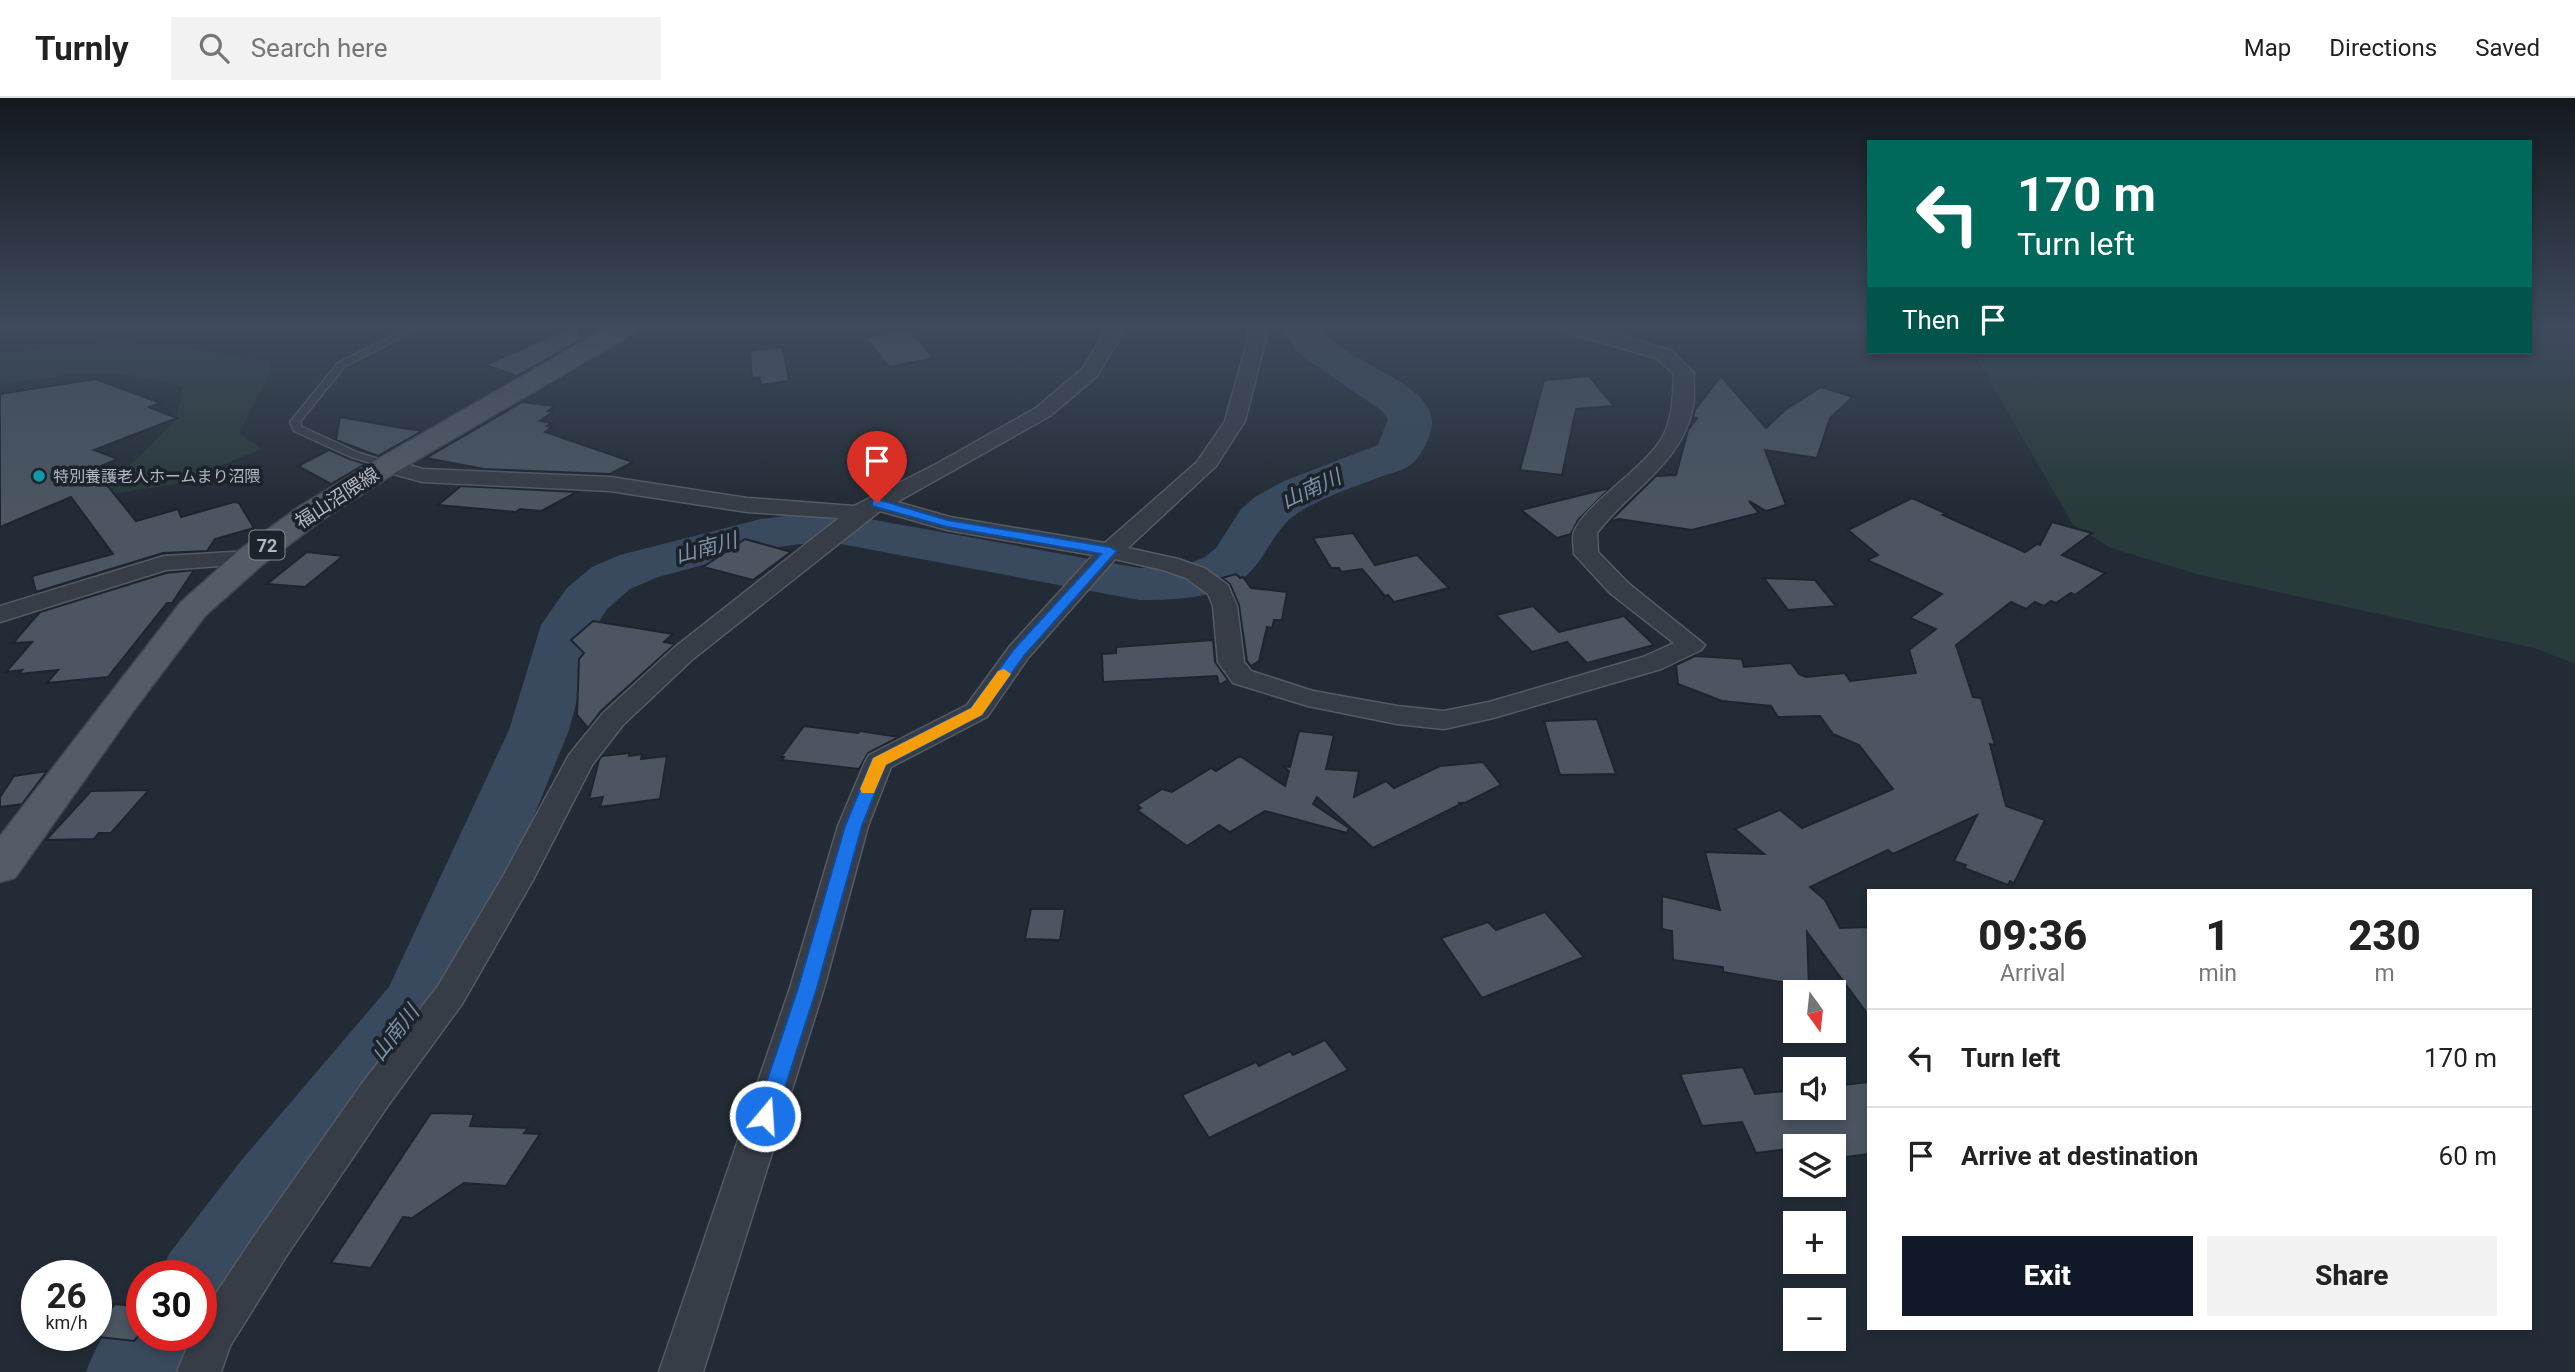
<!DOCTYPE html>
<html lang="en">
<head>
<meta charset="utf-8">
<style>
	body { margin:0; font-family:Roboto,"Noto Sans JP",sans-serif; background:#f2f2f2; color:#222; height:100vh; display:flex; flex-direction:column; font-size:26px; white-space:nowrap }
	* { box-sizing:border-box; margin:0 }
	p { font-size:23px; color:#767676 }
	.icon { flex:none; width:38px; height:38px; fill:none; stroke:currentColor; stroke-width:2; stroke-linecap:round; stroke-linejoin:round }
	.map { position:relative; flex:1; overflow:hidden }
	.drawer { position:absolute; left:1867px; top:791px; width:665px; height:441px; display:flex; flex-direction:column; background:#fff; border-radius:0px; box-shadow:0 4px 10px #0003 }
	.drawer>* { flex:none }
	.top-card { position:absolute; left:1867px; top:42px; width:665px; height:214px; border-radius:0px; box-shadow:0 4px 10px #0003; background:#00695c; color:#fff; overflow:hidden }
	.needle { width:46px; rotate:165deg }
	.fabs { position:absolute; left:1783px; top:882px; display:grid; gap:14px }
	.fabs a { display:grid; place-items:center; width:63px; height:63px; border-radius:0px; background:#fff; box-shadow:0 4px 10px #0003; font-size:35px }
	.speed { position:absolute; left:21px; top:1162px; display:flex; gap:14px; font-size:35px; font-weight:700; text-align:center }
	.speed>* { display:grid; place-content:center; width:91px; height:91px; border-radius:50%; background:#fff; box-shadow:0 4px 10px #0003; line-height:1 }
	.speed small { font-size:18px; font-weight:400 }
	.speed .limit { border:10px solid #d22; background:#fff; color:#111 }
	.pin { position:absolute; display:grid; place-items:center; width:60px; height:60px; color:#fff; margin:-72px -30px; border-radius:50% 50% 50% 0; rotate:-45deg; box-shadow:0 0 7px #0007 }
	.pin .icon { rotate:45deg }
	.me { position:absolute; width:77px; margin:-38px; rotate:18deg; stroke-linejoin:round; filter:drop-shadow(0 0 5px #0008) }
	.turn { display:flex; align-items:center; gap:24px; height:147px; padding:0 35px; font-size:32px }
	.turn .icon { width:91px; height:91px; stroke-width:2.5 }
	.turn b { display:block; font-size:49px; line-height:60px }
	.then { display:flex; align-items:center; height:66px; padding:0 35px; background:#0003; gap:14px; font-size:26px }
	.eta { display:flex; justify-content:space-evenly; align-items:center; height:119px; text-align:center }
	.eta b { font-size:42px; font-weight:800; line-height:49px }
	.action { display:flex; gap:14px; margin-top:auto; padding:14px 35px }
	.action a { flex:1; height:80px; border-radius:0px; background:#111827; color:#fff; font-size:28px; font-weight:800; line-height:80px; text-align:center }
	.action a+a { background:#f2f2f2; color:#222 }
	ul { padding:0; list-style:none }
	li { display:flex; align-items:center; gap:21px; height:98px; padding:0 35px; border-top:2px solid #e0e0e0 }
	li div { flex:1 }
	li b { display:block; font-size:26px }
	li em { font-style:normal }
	header { display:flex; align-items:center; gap:42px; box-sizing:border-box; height:98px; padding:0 35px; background:#fff; border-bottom:2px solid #e0e0e0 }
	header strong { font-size:33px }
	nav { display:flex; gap:38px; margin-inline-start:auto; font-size:24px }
	.search { width:490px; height:63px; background:#f2f2f2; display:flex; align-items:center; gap:18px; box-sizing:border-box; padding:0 24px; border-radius:0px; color:#767676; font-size:26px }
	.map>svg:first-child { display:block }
	.green { fill:#283a39 }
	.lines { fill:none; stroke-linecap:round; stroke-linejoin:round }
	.river { fill:#3a4a5e; fill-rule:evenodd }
	.building { fill:#4b5662; stroke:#1e252e; stroke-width:2 }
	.service-casing { stroke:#545b65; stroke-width:3 }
	.minor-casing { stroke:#545b65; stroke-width:3 }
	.primary-casing { stroke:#404650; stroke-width:3 }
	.service { fill:#363d47; fill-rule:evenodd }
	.minor { fill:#363d47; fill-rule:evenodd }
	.primary { fill:#545c67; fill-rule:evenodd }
	.route { fill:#1a73e8; stroke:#114b97; stroke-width:2 }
	.slow { fill:#f59e0b }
	.culture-dot { fill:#0f9aa8; stroke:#1c232b; stroke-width:2.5 }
	.labels { text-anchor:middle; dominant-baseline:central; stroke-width:7; stroke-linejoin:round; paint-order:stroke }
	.far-poi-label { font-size:16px; fill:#b1b8c3; stroke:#1c232b; text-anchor:start }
	.shield { fill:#1c232b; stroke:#848b95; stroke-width:2 }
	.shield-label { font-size:18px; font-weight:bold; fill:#b1b8c3 }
	.street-label { font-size:19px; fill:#b1b8c3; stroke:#1c232b }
	.water-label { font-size:21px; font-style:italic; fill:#7c90a9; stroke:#1c232b }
</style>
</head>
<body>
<header>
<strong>Turnly</strong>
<div class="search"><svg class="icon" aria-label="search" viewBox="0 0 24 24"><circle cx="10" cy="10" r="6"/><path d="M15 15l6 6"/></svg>Search here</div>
<nav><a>Map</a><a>Directions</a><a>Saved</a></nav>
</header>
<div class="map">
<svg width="2575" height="1274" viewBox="0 0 2575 1274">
	<rect width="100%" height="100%" fill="#232c36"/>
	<!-- green -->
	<g class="green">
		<path d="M2531 229H2575V566L2534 550 2200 477 2111 450 2073 427 1973 254H2530Z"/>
		<path d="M115 244 172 248 270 264 269 278 239 335 262 351 175 386 86 400 137 361 176 322 183 290C124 267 61 276 0 287V256Z"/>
	</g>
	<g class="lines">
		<!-- river -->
		<path class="river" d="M1281 229H1321C1336 261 1431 283 1432 323 1433 335 1421 359 1412 366 1405 372 1391 375 1383 378 1356 388 1329 397 1304 411 1268 431 1268 468 1233 487 1205 501 1170 502 1139 502L825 443 763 451 658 479 630 491 607 511 597 527 569 632 457 906 446 927 300 1116 233 1214 203 1226 208 1237 191 1274H86C97 1247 112 1212 142 1201V1237H201V1178H159L169 1156 240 1064 389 889 509 632 541 527 567 490 592 469 620 457 761 421 825 413 1139 470 1184 468 1205 459 1216 450 1241 411 1255 399 1284 383 1378 347 1388 321 1381 312 1304 260 1294 250Z"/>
	</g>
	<!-- building -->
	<g class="building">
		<path d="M572 229H577L582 241 517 278 485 267Z"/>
		<path d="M909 230 933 260 889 269 865 240Z"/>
		<path d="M783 249 789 283 761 287 760 279 752 280 750 253Z"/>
		<path d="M1589 278 1614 308 1576 311 1562 377 1520 372 1544 282Z"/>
		<path d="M1721 278 1766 330 1785 312 1821 289 1853 299 1830 320 1817 360 1765 352 1786 407 1766 413 1749 403 1759 415 1692 432 1619 421 1609 424 1656 378 1676 377 1688 332 1697 320 1693 319 1695 312Z"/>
		<path d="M95 281 161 305 149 309 177 320 94 352 118 361 94 371 136 423 178 411 181 419 234 404 239 405 254 430 215 441 207 453 163 455 36 494 32 478 113 456 71 399 0 429V296Z"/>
		<path d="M522 304 555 308 548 313 553 314 540 323 552 325 547 328 552 329 545 334 633 364 610 376 484 371 426 360Z"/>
		<path d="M340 319 396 329 422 333 378 358 336 342Z"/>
		<path d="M329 352 350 361 365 366 331 386 298 368Z"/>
		<path d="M461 388 577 394 541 413 520 411 516 414 438 407Z"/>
		<path d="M1610 390 1578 422 1571 436 1557 440 1521 412Z"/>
		<path d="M1912 400 1947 416 1943 417 2025 454 2037 446 2040 447 2052 424 2092 435 2062 457 2105 475 2075 497 2071 495 2056 505 2051 503 2044 508 2035 504 2026 511 2011 504 1956 547 1973 599 1981 600 1995 647 1990 646 2006 708 2045 722 2014 785 2010 783 2008 787 1964 770 1966 767 1954 763 1977 717 1893 756 1888 752 1810 789 1825 802 1840 830 1869 829V918L1807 834 1809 889 1723 874V869L1673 862 1672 833 1662 831V798L1720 812 1705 754 1764 756 1735 731 1780 712 1802 730 1893 691 1859 647 1833 636 1820 618 1778 619 1771 608 1722 603 1678 586 1676 567 1695 558 1742 561 1744 569 1791 565 1799 576 1806 579 1845 575 1850 583 1916 575 1909 552 1936 531 1910 520 1942 496 1867 462 1878 457 1848 432Z"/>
		<path d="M1353 435 1375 467 1417 457 1449 490 1394 504 1388 497 1385 498 1362 471 1341 474 1339 470H1331L1313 440Z"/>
		<path d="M745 441 791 454 753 482 703 469Z"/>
		<path d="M307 454 343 458 305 489 267 486Z"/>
		<path d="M194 472 172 505H167L108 579 47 585 58 572 19 576 22 572 6 574 32 544 13 545 40 514 166 475Z"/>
		<path d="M1236 476 1240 480 1243 479 1251 490 1287 494 1282 522H1274L1272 530 1267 529 1259 563 1251 568 1247 563 1239 507 1230 486 1222 480Z"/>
		<path d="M1764 480 1815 482 1836 508 1788 512Z"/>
		<path d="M1533 508 1559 534 1624 518 1654 547 1587 565 1567 544 1532 554 1496 517Z"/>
		<path d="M593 523 673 536 664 544 675 546 601 613 588 630 577 617 579 561 584 555 571 542Z"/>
		<path d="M1213 542 1215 564 1228 582 1219 587 1217 578 1103 584 1102 556 1116 555V549Z"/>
		<path d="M1597 621 1616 676 1560 677 1544 623Z"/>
		<path d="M804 628 858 635 860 633 899 639 868 655 859 671 782 662 784 659H781Z"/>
		<path d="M1299 633 1334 637 1326 671 1359 673 1354 699 1386 683 1394 690 1440 668 1483 664 1501 687 1465 705H1458L1461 706 1373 750 1317 699 1313 706 1349 730 1347 735 1265 713 1230 734 1219 727 1187 748 1137 712 1141 710 1137 707 1162 691 1172 694 1211 670 1216 673 1240 658 1285 688 1289 673 1283 668 1290 669Z"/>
		<path d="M630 655 629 658 642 656 641 661 667 658 660 701 600 709 603 699 589 701 599 662 602 658Z"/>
		<path d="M47 673 22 706 0 709V699L14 678Z"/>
		<path d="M149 692 111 735H99L94 741 46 742 91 693Z"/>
		<path d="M1031 811H1065L1060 842 1025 841Z"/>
		<path d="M1545 814 1584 859 1482 900 1441 840 1488 824 1496 832Z"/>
		<path d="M1325 942 1348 972 1209 1040 1182 997 1256 964 1259 968 1290 953 1293 957Z"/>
		<path d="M1743 969 1755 996 1796 992V1010H1834V988L1869 984V1056L1846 1059 1842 1051 1834 1052V1046L1796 1048V1050L1756 1055 1742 1024 1702 1028 1680 976Z"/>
		<path d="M431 1015 474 1016 470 1028 528 1030 524 1035 540 1036 506 1088 464 1085 412 1120 403 1119 371 1170 331 1165Z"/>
		<path d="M115 1206 142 1209V1234L134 1243 90 1238 96 1237V1230Z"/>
	</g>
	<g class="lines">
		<defs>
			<path id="service" d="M409 229H421L344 269 300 324 302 329 359 355 392 365V369L388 370 351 359 294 333 290 324 338 265Z"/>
			<g id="minor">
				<path d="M1108 229H1126L1097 278 1050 318 897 404 950 419 1105 445 1197 364 1225 323 1248 241 1247 229H1265L1266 241 1245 323 1216 368 1128 450 1178 461 1204 470 1228 487 1237 508 1244 564 1251 573 1313 593 1397 608 1444 613 1489 604 1643 559 1674 545 1610 495 1574 456C1574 450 1572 440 1574 434 1583 408 1645 370 1662 340 1673 321 1673 297 1674 276L1656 260 1562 233 1559 229H1589L1670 252 1694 275C1693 285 1695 297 1693 308 1683 365 1629 392 1597 435L1598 454 1628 485 1705 547 1701 552 1661 571 1493 620 1444 631 1397 626 1308 608 1233 585 1218 564 1213 508 1208 496 1186 480 1163 472 1115 461 1028 560 987 619 891 669 868 728 824 890 703 1274H659L790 890 838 728 865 664 869 657 967 607 1010 548 1093 457 947 432 880 413 693 561 623 627 592 667 533 782 462 906 389 1006 285 1160 230 1248 221 1274H177L192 1237H201V1218L257 1134 363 984 438 888 502 780 569 657 603 615 675 549 839 420 747 414 610 393 422 384 380 372 377 367 380 362 388 361 423 371 610 379 747 400 854 408 938 365 1036 310 1083 270Z"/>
				<path d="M250 453 258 455 262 460 258 465 166 472 0 524V508L164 458Z"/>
			</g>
			<path id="primary" d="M608 229H639L636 234 398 373 322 422 262 467 205 518 134 612 15 780 0 784V738L181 504 238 453 300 408 378 361Z"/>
		</defs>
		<!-- service casing -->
		<use href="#service" class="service-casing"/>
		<!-- minor casing -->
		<use href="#minor" class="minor-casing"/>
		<!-- primary casing -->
		<use href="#primary" class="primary-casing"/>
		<!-- service -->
		<use href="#service" class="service"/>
		<!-- minor -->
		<use href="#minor" class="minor"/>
		<!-- primary -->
		<use href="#primary" class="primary"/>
	</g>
	<!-- sky -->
	<linearGradient id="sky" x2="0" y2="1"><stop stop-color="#13181e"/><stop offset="0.56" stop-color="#3f4b5d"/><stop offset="1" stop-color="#3f4b5d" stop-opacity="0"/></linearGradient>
	<rect width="2575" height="408" fill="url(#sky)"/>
	<!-- route -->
	<path class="route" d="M877 401 948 422 1110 449 1117 453 1024 558 982 617 886 667 862 728 817 890 776 1018 773 1024 765 1027 758 1024 755 1018 798 890 845 728 871 664 873 660 971 610 1014 551 1101 456 947 429 872 408V402Z"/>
	<!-- slow -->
	<path class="slow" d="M1004 571 1011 576 982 617 886 667 874 695H862L860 691 873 660 971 610 998 573Z"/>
	<!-- markers -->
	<circle class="culture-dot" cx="39" cy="378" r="7"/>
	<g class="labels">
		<!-- far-poi labels -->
		<g class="far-poi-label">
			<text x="53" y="378">特別養護老人ホームまり沼隈</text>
		</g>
		<!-- shield labels -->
		<rect class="shield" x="249.5" y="432.5" width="35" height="29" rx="5"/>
		<g class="shield-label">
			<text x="267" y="447">72</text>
		</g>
		<!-- street labels -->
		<g class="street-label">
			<text transform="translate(337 400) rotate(-33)">福山沼隈線</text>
		</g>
		<!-- water labels -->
		<g class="water-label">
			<text transform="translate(1311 391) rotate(-25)">山南川</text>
			<text transform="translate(706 450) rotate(-15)">山南川</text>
			<text transform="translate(395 935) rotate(-52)">山南川</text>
		</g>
	</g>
</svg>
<div class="fabs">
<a><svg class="needle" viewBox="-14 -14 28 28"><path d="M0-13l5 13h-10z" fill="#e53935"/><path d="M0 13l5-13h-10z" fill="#767676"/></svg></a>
<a><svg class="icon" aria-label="sound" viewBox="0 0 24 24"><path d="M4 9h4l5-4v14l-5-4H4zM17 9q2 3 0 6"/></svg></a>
<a><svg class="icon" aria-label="layers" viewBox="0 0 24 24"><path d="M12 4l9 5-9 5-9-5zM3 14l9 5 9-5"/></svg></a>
<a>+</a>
<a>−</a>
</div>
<div class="speed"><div>26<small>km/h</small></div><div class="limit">30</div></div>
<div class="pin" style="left:877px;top:405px;background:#d93025"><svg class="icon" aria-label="arrive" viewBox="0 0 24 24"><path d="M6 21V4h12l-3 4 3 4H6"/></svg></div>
<svg class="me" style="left:765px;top:1018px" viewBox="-20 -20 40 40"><circle r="17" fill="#1a73e8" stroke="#fff" stroke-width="3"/><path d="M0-11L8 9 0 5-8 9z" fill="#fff"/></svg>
<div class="top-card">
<div class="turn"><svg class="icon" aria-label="left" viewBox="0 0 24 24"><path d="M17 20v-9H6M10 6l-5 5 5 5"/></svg><div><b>170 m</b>Turn left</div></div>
<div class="then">Then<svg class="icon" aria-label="arrive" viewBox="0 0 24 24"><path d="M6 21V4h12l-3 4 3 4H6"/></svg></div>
</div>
<section class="drawer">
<div class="eta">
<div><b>09:36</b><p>Arrival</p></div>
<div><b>1</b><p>min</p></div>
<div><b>230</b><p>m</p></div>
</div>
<ul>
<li><svg class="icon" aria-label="left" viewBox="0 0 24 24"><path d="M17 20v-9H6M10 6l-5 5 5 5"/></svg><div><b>Turn left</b></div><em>170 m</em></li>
<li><svg class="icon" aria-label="arrive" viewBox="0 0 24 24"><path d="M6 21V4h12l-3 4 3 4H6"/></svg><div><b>Arrive at destination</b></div><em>60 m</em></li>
</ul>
<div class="action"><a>Exit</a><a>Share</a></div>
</section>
</div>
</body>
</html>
